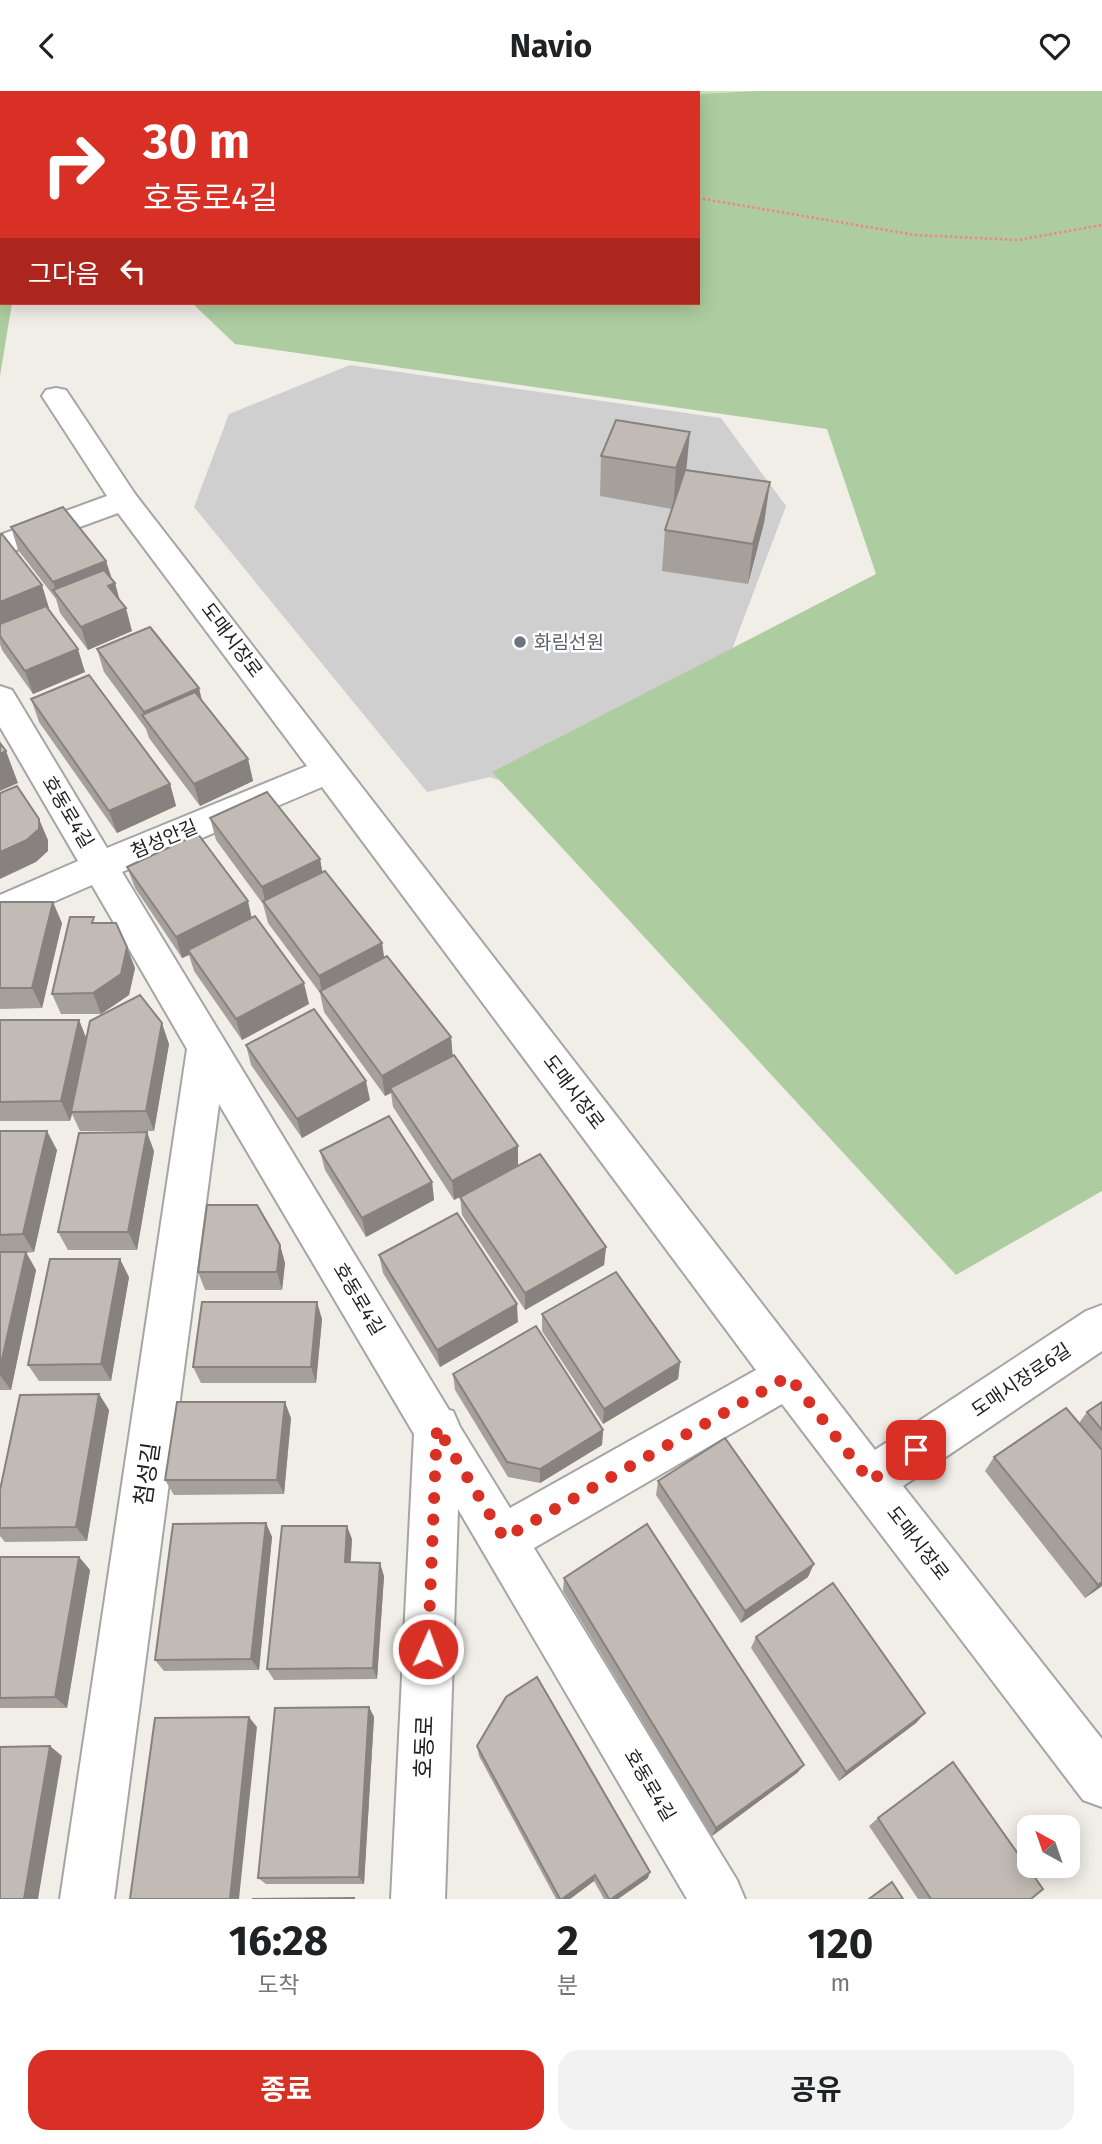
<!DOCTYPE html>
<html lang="ko">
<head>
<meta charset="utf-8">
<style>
	body { margin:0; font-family:"Fira Sans","Noto Sans KR",sans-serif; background:#f2f2f2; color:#202124; height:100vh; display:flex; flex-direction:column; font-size:26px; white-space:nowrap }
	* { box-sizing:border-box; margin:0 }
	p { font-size:23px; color:#757577 }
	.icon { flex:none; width:38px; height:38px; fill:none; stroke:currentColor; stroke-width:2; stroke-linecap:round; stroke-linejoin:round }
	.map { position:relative; height:1808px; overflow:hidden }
	.panel { display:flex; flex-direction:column; background:#fff; flex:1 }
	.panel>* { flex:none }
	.banner { position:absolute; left:0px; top:0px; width:700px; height:214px; box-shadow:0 4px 18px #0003; background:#d93025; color:#fff; overflow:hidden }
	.needle { width:46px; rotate:320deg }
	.buttons { position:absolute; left:1017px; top:1724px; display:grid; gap:14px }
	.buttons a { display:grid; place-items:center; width:63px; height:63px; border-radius:14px; background:#fff; box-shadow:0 4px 18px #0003; font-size:35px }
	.pin { position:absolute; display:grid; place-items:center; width:60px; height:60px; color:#fff; margin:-30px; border-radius:14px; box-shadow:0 4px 10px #0006 }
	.me { position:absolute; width:77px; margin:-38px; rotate:2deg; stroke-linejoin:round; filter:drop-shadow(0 0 5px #0008) }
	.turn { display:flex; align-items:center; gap:24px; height:147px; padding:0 28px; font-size:32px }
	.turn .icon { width:91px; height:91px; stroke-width:2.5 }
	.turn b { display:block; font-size:49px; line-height:60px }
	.then { display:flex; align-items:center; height:66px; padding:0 28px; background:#0003; gap:14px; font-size:26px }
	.eta { display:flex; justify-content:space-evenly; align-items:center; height:119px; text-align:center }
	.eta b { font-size:42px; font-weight:700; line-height:49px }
	.cta { display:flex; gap:14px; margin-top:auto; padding:14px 28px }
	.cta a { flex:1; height:80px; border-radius:21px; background:#d93025; color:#fff; font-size:28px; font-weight:700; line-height:80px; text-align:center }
	.cta a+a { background:#f2f2f2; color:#202124 }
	header { display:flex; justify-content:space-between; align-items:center; height:91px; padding:0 28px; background:#fff; font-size:32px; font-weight:700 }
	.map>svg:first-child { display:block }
	.religious { fill:#cfcfcf }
	.grass { fill:#cce6b3 }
	.forest { fill:#adcda0 }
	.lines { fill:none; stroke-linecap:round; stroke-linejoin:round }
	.minor-casing { stroke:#a5a5a5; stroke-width:4 }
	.path { stroke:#f0877a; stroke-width:2.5; stroke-dasharray:2.5 2.5; stroke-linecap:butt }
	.minor { fill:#fff; fill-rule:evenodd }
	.wall { fill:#a6a09c }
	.shaded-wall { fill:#87827f }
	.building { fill:#c1bab5; stroke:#87827f; stroke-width:2 }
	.route { stroke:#d93025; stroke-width:12; stroke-dasharray:0 21.6 }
	.worship-dot { fill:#6b7280; stroke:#fff; stroke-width:2.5 }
	.labels { text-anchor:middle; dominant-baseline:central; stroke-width:5; stroke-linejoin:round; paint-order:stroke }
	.street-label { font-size:19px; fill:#212121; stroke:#fff }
	.worship-label { font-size:19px; fill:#5b616d; stroke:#fff; text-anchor:start }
	.near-street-label { font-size:23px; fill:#212121; stroke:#fff }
</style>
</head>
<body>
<header><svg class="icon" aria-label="back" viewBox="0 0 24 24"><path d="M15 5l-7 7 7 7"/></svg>Navio<svg class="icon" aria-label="heart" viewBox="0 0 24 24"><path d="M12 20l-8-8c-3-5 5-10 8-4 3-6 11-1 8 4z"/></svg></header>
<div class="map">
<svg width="1102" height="1808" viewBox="0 0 1102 1808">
	<rect width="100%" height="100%" fill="#f1eee8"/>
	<!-- religious -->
	<path class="religious" d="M350 274 721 327 786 415 661 747 490 686 427 701 194 416 229 323Z"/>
	<!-- grass -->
	<path class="grass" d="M0 0H757L698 3 2 2 0 36Z"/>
	<!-- forest -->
	<g class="forest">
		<path d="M757 0H1102V1100L956 1184 492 681 876 483 827 338 235 253 192 212H698V3Z"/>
		<path d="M0 36 2 212H12L0 285Z"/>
	</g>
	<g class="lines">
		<defs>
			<path id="minor" d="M56 297 66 299 135 403 875 1359 1086 1220 1102 1214V1260L903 1395 1102 1648V1716L1083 1709 782 1313 534 1457 737 1789 745 1808H687L458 1418 445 1808H391L414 1343 219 1013 114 1808H60L187 958 92 794 0 834V804L78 770 0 636V595L12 599 107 757 307 675 118 422 0 465V444L107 405 42 305 46 299ZM322 696 756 1279 510 1417 460 1336 453 1320 449 1319 122 781Z"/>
		</defs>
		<!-- minor casing -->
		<use href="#minor" class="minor-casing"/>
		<!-- path -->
		<g class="path">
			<path d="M0 74 2 72"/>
			<path d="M698 107 915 144 1018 149 1102 134"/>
		</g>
		<!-- minor -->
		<use href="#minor" class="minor"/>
	</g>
	<!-- wall -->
	<g class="wall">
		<path d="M601 365 770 391 764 432 748 493 662 480 665 439 672 418 600 405Z"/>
		<path d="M11 436 106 470 112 488 115 492 120 510 132 540 88 559 60 522 56 508 18 459Z"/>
		<path d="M0 444 49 517 48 518 85 581 33 603 2 559 0 553Z"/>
		<path d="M97 558 199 597 202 610 248 668 253 690 200 715 149 647 146 638 104 581Z"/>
		<path d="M31 608 170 693 176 715 117 742 39 631Z"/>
		<path d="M210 727 320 768 322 781 382 852 384 867 451 946 452 965 518 1074 464 1104 606 1156 604 1174 525 1219 462 1124 460 1106 454 1109 393 1016 391 1002 385 1005 324 921 320 902 268 832 263 813 216 749Z"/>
		<path d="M127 776 252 827 309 913 242 949 194 880 189 864 182 867 135 797Z"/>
		<path d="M0 811 62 832 42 917 0 918Z"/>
		<path d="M96 832 135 877 129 904 101 923H61L52 903Z"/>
		<path d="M0 929H79L86 947 169 953 154 1040H80L72 1023 70 1030H0Z"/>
		<path d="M246 954 370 1009 302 1047 251 974Z"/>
		<path d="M0 1040 57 1059 34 1161 26 1162 36 1179 11 1299H0Z"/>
		<path d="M154 1060 137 1159H68L58 1141Z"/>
		<path d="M320 1060 432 1091 434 1109 366 1146 325 1079Z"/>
		<path d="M280 1154 285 1172 282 1199H205L198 1181Z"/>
		<path d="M379 1164 518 1231 440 1276 383 1182Z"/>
		<path d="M129 1186 111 1290H39L28 1274Z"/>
		<path d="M542 1223 680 1271 678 1288 603 1333 542 1240Z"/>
		<path d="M322 1228 316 1292H201L193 1276Z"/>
		<path d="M453 1283 603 1339 602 1354 540 1392 508 1386 455 1299Z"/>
		<path d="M99 1303 109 1319 87 1450 5 1451 0 1445V1399Z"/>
		<path d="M1102 1311V1495L1085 1507 985 1380 994 1366 1079 1332 1087 1321Z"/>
		<path d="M291 1327 284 1403 174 1404 165 1389Z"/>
		<path d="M658 1390 808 1486 741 1532 656 1404Z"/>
		<path d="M266 1432 272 1446 259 1579 164 1580 155 1569Z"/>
		<path d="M352 1448 350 1471 384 1485 377 1588 274 1589 267 1578Z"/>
		<path d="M0 1466H79L90 1479 67 1617H0Z"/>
		<path d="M564 1487 804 1674 797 1682 712 1745 563 1500Z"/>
		<path d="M756 1546 925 1622 916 1632 839 1690 751 1557Z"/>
		<path d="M369 1616 374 1626 364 1793H266L258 1787Z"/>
		<path d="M477 1655 648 1787 618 1808H604L594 1790 570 1808H556L479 1665Z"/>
		<path d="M878 1727 1031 1808H918L869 1735Z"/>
	</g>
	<!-- shaded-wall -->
	<g class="shaded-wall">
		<path d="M690 341 686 382 673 418 676 377Z"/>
		<path d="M770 391 764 432 748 493 753 453Z"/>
		<path d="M106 470 113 493 115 492 121 515 58 506 53 491Z"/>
		<path d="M42 494 49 517 0 537V511Z"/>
		<path d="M126 517 132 540 88 559 81 536Z"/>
		<path d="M78 558 85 581 33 603 25 580Z"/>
		<path d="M199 597 204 620 147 630 144 621Z"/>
		<path d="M6 660 18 692 0 700V663Z"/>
		<path d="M248 668 253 690 200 715 194 693Z"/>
		<path d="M170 693 176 715 117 742 109 720Z"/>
		<path d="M39 728 48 749V760L36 771 0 788V761Z"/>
		<path d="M320 768 324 790 266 815 262 796Z"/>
		<path d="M248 810 253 832 188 859 189 864 182 867 176 846Z"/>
		<path d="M53 811 62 832 42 917 32 897Z"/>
		<path d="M382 852 385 873 323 906 319 885Z"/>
		<path d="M127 856 135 877 129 904 101 923 93 902Z"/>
		<path d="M304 892 309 913 242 949 236 928Z"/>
		<path d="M79 929 87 949 71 1021 72 1023 70 1030 61 1010Z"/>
		<path d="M162 932 169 953 154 1040 146 1020Z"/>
		<path d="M451 946 453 967 390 997 391 1002 385 1005 382 985Z"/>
		<path d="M366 990 370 1009 302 1047 297 1028Z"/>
		<path d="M47 1040 57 1059 34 1161 23 1143Z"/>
		<path d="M147 1041 154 1060 137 1159 128 1141Z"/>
		<path d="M518 1055V1074L454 1109 452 1090Z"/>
		<path d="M432 1091 434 1109 366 1146 362 1127Z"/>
		<path d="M280 1154 285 1172 282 1199 277 1181Z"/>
		<path d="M606 1156 604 1174 525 1219V1202Z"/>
		<path d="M26 1161 36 1179 11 1299 0 1284V1277Z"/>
		<path d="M120 1168 129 1186 111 1290 101 1273Z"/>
		<path d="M317 1211 322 1228 316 1292 311 1276Z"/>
		<path d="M517 1213 518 1231 440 1276 437 1259Z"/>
		<path d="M680 1271 678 1288 603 1333 604 1318Z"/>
		<path d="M99 1303 109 1319 87 1450 76 1436Z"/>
		<path d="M285 1311 291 1327 284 1403 277 1389Z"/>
		<path d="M603 1339 602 1354 540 1392V1378Z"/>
		<path d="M266 1432 272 1446 259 1579 251 1568Z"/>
		<path d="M347 1435 352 1448 350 1484 345 1471Z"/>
		<path d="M79 1466 90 1479 67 1617 55 1606Z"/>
		<path d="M380 1472 384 1485 377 1588 373 1577Z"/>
		<path d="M814 1473 808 1486 741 1532 745 1520Z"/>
		<path d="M1102 1491V1495L1085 1507 1098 1494Z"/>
		<path d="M369 1616 374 1626 364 1793 359 1786Z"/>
		<path d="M925 1622 916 1632 839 1690 846 1681Z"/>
		<path d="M249 1626 257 1636 239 1808H230Z"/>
		<path d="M50 1655 62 1665 38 1808H24Z"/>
		<path d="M804 1674 797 1682 712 1745 716 1737Z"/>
		<path d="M650 1781 648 1787 618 1808H611Z"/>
		<path d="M595 1784 594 1790 570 1808H562Z"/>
	</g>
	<!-- building -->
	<g class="building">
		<path d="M616 329 690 341 676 377 601 365Z"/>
		<path d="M685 379 770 391 753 453 665 439Z"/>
		<path d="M63 416 106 470 53 491 11 436Z"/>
		<path d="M2 443 42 494 0 511V444Z"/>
		<path d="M104 479 115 492 108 495 126 517 81 536 53 499Z"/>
		<path d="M46 515 78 558 25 580 0 545V533Z"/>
		<path d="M150 536 199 597 144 621 97 558Z"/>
		<path d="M89 584 170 693 109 720 31 608Z"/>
		<path d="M195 601 248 668 194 693 142 624Z"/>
		<path d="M0 652 6 660 0 663Z"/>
		<path d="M17 695 39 728V738L27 749 0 761V702Z"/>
		<path d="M267 701 320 768 262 796 210 727Z"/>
		<path d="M198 743 248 810 176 846 127 776Z"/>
		<path d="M325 780 382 852 319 885 263 810Z"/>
		<path d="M0 811H53L32 897H0Z"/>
		<path d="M255 825 304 892 236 928 188 859Z"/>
		<path d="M70 826H94L92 832H116L127 856 121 883 93 902 52 903Z"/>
		<path d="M387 865 451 946 382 985 320 900Z"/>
		<path d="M140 904 162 932 146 1020 71 1021 90 930Z"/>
		<path d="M314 918 366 990 297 1028 246 954Z"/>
		<path d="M0 929H79L61 1010 0 1011Z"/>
		<path d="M454 964 518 1055 452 1090 390 997Z"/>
		<path d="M389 1025 432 1091 362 1127 320 1060Z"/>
		<path d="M0 1040H47L23 1143 0 1144Z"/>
		<path d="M147 1041 128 1141H58L79 1042Z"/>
		<path d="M540 1063 606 1156 525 1202 460 1106Z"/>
		<path d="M207 1114H257L280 1154 277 1181H198Z"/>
		<path d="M457 1122 517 1213 437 1259 379 1164Z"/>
		<path d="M0 1161H26L0 1277Z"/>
		<path d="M50 1168H120L101 1273 28 1274Z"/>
		<path d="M616 1181 680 1271 604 1318 542 1223Z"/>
		<path d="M202 1211H317L311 1276H193Z"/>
		<path d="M536 1235 603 1339 540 1378 507 1371 453 1283Z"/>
		<path d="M99 1303 76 1436 0 1437V1399L20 1304Z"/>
		<path d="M177 1311H285L277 1389H165Z"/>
		<path d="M1102 1311V1339L1087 1321Z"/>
		<path d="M1066 1317 1102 1359V1491L1098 1494 994 1366Z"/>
		<path d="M725 1347 814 1473 745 1520 658 1390Z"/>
		<path d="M266 1432 251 1568 155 1569 173 1433Z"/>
		<path d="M647 1433 804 1674 716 1737 564 1487Z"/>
		<path d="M282 1435H347L345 1471 380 1472 373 1577 267 1578Z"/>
		<path d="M0 1466H79L55 1606 0 1607Z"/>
		<path d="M833 1492 925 1622 846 1681 756 1546Z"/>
		<path d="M537 1586 650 1781 611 1808H609L595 1784 562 1808H560L477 1655 506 1606Z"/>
		<path d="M369 1616 359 1786 258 1787 275 1617Z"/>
		<path d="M249 1626 230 1808H130L155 1627Z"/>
		<path d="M50 1655 24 1808H0V1656Z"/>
		<path d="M953 1671 1043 1798 1031 1808H931L878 1727Z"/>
		<path d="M892 1791 903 1808H869Z"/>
		<path d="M354 1807V1808H252Z"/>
	</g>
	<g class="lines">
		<!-- route -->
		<path class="route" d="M428 1558 437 1336 504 1447 789 1285 870 1390 916 1359"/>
	</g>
	<!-- markers -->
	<circle class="worship-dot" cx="520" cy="551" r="7"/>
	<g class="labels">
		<!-- street labels -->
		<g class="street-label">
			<text transform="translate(232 549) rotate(53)">도매시장로</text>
			<text transform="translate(68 721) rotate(59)">호동로4길</text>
			<text transform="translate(164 748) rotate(-23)">첨성안길</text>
			<text transform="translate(574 1001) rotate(53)">도매시장로</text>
			<text transform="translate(359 1208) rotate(59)">호동로4길</text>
			<text transform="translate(1021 1289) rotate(-34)">도매시장로6길</text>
			<text transform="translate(918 1452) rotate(52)">도매시장로</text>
			<text transform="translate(650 1694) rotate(59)">호동로4길</text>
		</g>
		<!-- worship labels -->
		<g class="worship-label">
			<text x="534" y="551">화림선원</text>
		</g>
		<!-- near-street labels -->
		<g class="near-street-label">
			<text transform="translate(147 1383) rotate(-82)">첨성길</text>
			<text transform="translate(424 1656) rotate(-88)">호동로</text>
		</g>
	</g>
</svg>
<div class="buttons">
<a><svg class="needle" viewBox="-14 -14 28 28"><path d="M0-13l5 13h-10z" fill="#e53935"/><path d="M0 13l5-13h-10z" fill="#757577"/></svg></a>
</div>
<div class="pin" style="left:916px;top:1359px;background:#d93025"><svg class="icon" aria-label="arrive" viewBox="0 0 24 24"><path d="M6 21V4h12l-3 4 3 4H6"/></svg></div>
<svg class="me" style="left:428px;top:1558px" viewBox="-20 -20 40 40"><circle r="17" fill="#d93025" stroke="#fff" stroke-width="3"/><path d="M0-11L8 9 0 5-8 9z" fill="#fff"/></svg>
<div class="banner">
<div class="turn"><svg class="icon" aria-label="right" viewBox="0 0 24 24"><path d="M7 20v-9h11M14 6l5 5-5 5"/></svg><div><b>30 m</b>호동로4길</div></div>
<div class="then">그다음<svg class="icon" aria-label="left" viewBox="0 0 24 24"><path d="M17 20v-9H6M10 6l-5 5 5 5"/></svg></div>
</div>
</div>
<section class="panel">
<div class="eta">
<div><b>16:28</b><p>도착</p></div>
<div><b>2</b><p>분</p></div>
<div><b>120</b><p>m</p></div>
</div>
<div class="cta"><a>종료</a><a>공유</a></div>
</section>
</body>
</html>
